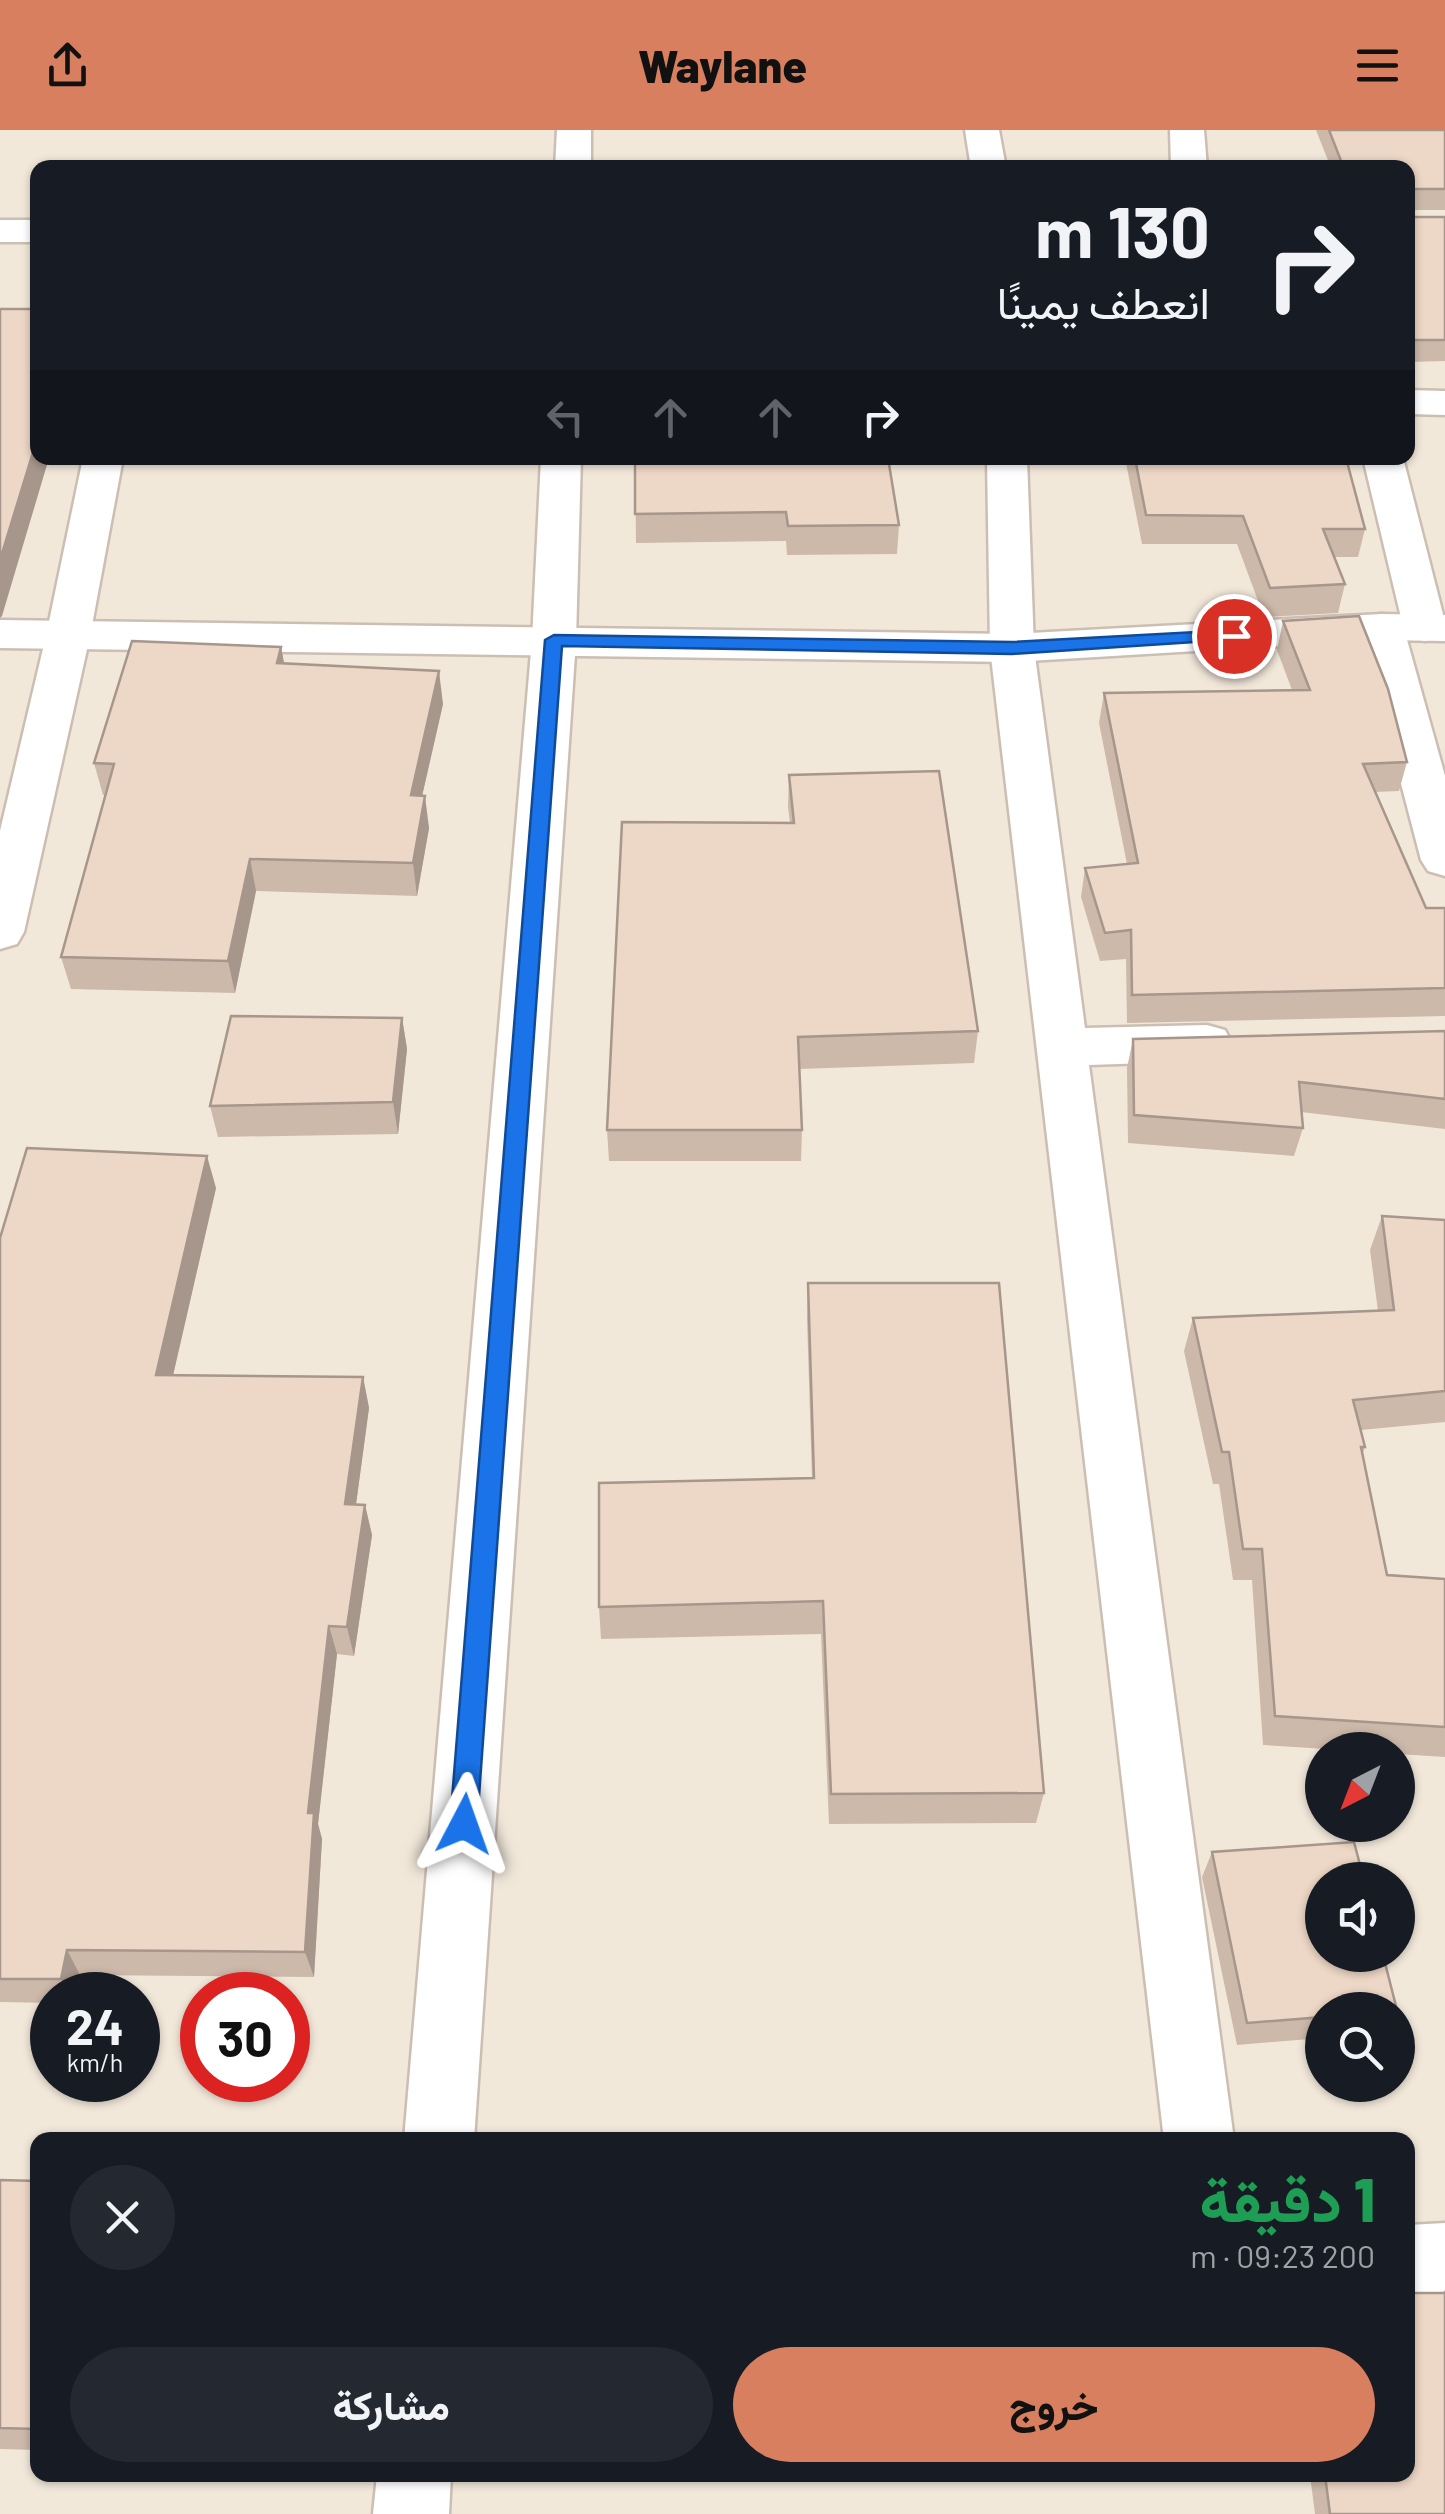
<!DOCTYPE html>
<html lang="ar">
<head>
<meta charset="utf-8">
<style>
	body { margin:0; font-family:Barlow,Vazirmatn,sans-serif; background:#242831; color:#f1f3f6; direction:rtl; height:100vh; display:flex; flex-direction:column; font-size:38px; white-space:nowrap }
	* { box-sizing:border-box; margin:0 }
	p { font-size:32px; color:#9ea1a6 }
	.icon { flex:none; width:55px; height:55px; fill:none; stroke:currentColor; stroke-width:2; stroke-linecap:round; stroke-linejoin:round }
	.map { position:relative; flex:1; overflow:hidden; direction:ltr }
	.details { position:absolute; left:30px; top:2002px; width:1385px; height:350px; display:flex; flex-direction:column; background:#171b24; border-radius:20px; box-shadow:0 2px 8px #0004; direction:rtl }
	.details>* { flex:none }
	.hud { position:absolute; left:30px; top:30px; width:1385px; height:305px; border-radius:20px; box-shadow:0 2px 8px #0004; direction:rtl; background:#171b24; color:#f1f3f6; overflow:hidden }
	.needle { width:65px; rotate:222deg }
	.controls { position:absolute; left:1305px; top:1602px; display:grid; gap:20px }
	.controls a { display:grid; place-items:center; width:110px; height:110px; border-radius:50%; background:#171b24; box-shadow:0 2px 8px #0004; font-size:50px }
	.speed { position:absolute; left:30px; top:1842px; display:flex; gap:20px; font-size:50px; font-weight:700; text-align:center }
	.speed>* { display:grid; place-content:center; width:130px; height:130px; border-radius:50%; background:#171b24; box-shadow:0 2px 8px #0004; line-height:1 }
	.speed small { font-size:25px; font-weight:400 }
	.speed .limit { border:15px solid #d22; background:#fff; color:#111 }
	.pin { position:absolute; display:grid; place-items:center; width:85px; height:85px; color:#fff; margin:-42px; border:5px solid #fff; border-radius:50%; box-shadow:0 2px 10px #0007 }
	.me { position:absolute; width:110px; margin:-55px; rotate:4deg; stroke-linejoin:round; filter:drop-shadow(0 0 8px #0008) }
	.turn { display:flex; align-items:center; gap:35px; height:210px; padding:0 40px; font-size:45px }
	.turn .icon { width:130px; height:130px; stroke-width:2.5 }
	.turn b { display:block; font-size:70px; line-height:85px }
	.lanes { display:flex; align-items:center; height:95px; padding:0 40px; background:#0003; justify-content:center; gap:50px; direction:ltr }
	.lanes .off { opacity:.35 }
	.round { display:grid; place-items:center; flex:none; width:105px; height:105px; border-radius:52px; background:#242831 }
	.overview { display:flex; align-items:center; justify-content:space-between; height:170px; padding:0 40px }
	h1 { font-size:60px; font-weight:800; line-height:75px; color:#1e9e55 }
	.action { display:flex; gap:20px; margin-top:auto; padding:20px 40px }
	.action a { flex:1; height:115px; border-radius:60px; background:#d77f5e; color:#111; font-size:40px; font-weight:800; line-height:115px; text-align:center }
	.action a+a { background:#242831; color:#f1f3f6 }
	header { display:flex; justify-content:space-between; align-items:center; height:130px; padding:0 40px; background:#d77f5e; color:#111; font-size:45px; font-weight:800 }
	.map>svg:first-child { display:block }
	.residential { fill:#f2e8da; fill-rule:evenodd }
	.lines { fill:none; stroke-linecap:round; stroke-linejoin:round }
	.minor-casing { stroke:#ccbeb2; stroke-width:5 }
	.tertiary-casing { stroke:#ccbeb2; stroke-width:5 }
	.minor { fill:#fff; fill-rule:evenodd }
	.tertiary { fill:#fff; fill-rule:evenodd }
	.wall { fill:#ccb9aa }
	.shaded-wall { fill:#a6968b }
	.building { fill:#edd7c6; stroke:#a6968b; stroke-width:2.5 }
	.route { fill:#1a73e8; stroke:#114b97; stroke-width:2.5 }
</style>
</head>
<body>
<header><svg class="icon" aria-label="menu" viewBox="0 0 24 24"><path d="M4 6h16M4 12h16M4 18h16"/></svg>Waylane<svg class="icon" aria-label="share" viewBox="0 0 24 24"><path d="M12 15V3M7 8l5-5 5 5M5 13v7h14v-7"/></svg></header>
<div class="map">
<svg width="1445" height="2384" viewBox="0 0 1445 2384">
	<rect width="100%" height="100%" fill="#fbf5eb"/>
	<!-- residential -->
	<path class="residential" d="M0 0H1445V2384H0ZM38 38H1408V328H38ZM1322 1620H1398V1695H1322ZM1322 1750H1398V1825H1322ZM52 1865H138V1950H52ZM202 1865H288V1950H202ZM1322 1880H1398V1955H1322ZM38 2010H1408V2345H38Z"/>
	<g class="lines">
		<defs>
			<g id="minor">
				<path d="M557 0H591V38H555Z"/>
				<path d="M965 0H999L1006 38H971Z"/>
				<path d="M1170 0H1204L1207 38H1171Z"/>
				<rect x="0" y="90" width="38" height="22"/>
				<path d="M1408 260 1445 261V285L1408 284Z"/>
				<path d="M83 328H123L90 506 24 802 17 814 0 819V701L46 506Z"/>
				<path d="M541 328H581L576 510 474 2010H404L532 510Z"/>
				<path d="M987 328H1027L1034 518 1085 898 1207 895 1225 900 1232 913 1225 926 1207 931 1089 935 1234 2010H1164L990 518Z"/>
				<path d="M1363 328H1403L1445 492 1440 508 1425 511 1410 508 1404 499 1445 646V746L1428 741 1421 730 1360 497 1367 488 1382 484 1397 488 1403 496Z"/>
				<path d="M1445 2093V2165H1408V2095Z"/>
				<path d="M377 2345H451L449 2384H373Z"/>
			</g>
			<path id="tertiary" d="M1382 484 1445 485V511L1382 510 1012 532 0 518V490L1012 504Z"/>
		</defs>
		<!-- minor casing -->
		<use href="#minor" class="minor-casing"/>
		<!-- tertiary casing -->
		<use href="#tertiary" class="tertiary-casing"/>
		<!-- minor -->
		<use href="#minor" class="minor"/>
		<!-- tertiary -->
		<use href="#tertiary" class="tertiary"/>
	</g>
	<!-- wall -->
	<g class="wall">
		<path d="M1316 0H1445V80H1410V87H1445V231L1408 232V38H1331Z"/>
		<path d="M635 328H906V330L889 334 899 395 897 424 787 425 786 411 636 413Z"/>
		<path d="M1125 328H1346L1365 399 1358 427H1335L1345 454 1338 483 1264 487 1237 414H1142Z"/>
		<path d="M1283 491 1407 632 1399 661 1375 662 1426 778H1445V886L1127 893 1126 829 1100 831 1081 767 1085 738 1127 734 1099 593 1104 563 1292 560 1277 520Z"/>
		<path d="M281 517 284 533 443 574 422 666 429 698 417 766 256 761 235 863 71 859 61 827 105 665H103L94 633Z"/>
		<path d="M789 645 978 901 974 933 799 939 802 1000 801 1031H609L607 1000 790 693 788 677Z"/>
		<path d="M402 888 407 919 398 1004 218 1007 210 976Z"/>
		<path d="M1445 901V999L1301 982 1303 998 1294 1026 1128 1013 1127 938 1133 909Z"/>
		<path d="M216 1058 173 1245 363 1247 369 1278 356 1374 365 1375 372 1405 354 1526 337 1524 318 1694 322 1709 314 1847 80 1845 77 1865H52V1873L0 1872V1108Z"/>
		<path d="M1382 1086 1445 1090V1292L1361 1300 1365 1317 1362 1325 1387 1445 1445 1449V1627L1398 1624V1620H1342L1263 1615 1252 1450H1233L1219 1354H1213L1184 1221 1193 1188 1378 1181 1370 1120Z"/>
		<path d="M808 1153 1044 1663 1036 1693 829 1694 821 1504 601 1509 599 1477 812 1348 807 1189Z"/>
		<path d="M1212 1722 1322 1880V1908L1237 1915 1202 1747Z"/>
		<path d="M0 2050 38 2051V2320L0 2319Z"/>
		<path d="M1445 2160V2384H1315L1310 2345H1408L1442 2163Z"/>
	</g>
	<!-- shaded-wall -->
	<g class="shaded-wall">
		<path d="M38 306V328H49L2 486 0 488V430Z"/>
		<path d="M884 328H906V330L883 335Z"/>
		<path d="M281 517 287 549 277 533Z"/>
		<path d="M439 541 443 574 415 697 411 665Z"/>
		<path d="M425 666 429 698 417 766 413 733Z"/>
		<path d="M250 729 256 761 235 863 228 831Z"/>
		<path d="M402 888 407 919 398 1004 393 972Z"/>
		<path d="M207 1026 216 1058 166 1276 156 1245Z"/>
		<path d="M363 1247 369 1278 352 1404 345 1374Z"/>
		<path d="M365 1375 372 1405 354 1526 347 1497Z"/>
		<path d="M329 1496 337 1524 318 1694 322 1709 314 1847 305 1822 308 1683Z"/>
		<path d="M67 1820 80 1845 77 1865H70L61 1849Z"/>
	</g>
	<!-- building -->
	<g class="building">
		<path d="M1329 0H1445V59H1410V87H1445V210H1408V38H1360L1359 35 1343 36Z"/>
		<path d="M0 179H38V306L0 430Z"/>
		<path d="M635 328H888L899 395 788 396 786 382 635 384Z"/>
		<path d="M1135 328H1346L1365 399H1323L1345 454 1270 458 1243 386 1146 385Z"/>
		<path d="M1359 486 1388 559 1407 632 1363 634 1426 778H1445V858L1132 865 1131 800 1105 803 1085 738 1138 733 1104 563 1310 560 1283 491Z"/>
		<path d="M132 511 281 517 277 533 439 541 411 665 425 666 413 733 250 729 228 831 61 827 114 634 94 633Z"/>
		<path d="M939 641 978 901 798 907 802 1000H607L622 692 794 693 789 645Z"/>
		<path d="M231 886 402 888 393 972 210 976Z"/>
		<path d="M1445 901V969L1299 952 1303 998 1134 985 1133 909Z"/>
		<path d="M27 1018 207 1026 156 1245 363 1247 345 1374 365 1375 347 1497 329 1496 308 1683H314L305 1822 67 1820 61 1849H0V1108Z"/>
		<path d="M1382 1086 1445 1090V1261L1353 1270 1365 1317H1361L1387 1445 1445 1449V1597L1275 1586 1262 1419H1243L1229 1322H1222L1193 1188 1394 1180Z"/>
		<path d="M808 1153H999L1044 1663 831 1664 823 1471 599 1477V1353L814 1348Z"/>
		<path d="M1354 1712 1364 1750H1322V1825H1383L1397 1880H1322V1887L1247 1893 1212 1722Z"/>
		<path d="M0 2050 38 2051V2299L0 2298Z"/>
		<path d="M1408 2163H1445V2384H1330L1325 2345H1408Z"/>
	</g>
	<!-- route -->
	<path class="route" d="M1234 500 1243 506 1240 509 1012 524 562 516 477 1694 473 1703 464 1706 454 1703 450 1694 545 510 554 505 1012 512Z"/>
</svg>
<div class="controls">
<a><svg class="needle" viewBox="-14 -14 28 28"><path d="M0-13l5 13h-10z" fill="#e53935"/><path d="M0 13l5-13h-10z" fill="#9ea1a6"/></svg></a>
<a><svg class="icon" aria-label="sound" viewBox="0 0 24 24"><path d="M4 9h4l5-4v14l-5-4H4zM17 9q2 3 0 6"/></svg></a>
<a><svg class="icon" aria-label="search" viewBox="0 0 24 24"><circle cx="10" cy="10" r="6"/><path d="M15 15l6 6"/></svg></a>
</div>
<div class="speed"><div>24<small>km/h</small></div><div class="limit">30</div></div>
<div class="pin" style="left:1234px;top:506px;background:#d93025"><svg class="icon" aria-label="arrive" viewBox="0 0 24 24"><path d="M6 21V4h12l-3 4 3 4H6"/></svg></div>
<svg class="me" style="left:464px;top:1694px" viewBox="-20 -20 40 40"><path d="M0-17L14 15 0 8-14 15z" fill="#1a73e8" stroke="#fff" stroke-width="4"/></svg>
<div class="hud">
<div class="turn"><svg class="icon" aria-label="right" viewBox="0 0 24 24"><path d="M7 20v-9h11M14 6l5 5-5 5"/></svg><div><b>130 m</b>انعطف يمينًا</div></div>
<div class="lanes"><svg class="icon off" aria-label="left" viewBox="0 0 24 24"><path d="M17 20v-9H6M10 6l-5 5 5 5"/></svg><svg class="icon off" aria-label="ahead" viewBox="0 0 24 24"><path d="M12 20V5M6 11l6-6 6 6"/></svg><svg class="icon off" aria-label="ahead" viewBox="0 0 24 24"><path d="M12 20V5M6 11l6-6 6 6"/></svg><svg class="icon" aria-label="right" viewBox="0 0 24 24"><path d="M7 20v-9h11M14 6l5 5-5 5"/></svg></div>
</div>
<section class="details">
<div class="overview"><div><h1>1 دقيقة</h1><p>200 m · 09:23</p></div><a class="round"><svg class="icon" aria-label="close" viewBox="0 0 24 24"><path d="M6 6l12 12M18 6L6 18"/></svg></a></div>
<div class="action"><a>خروج</a><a>مشاركة</a></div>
</section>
</div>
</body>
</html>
